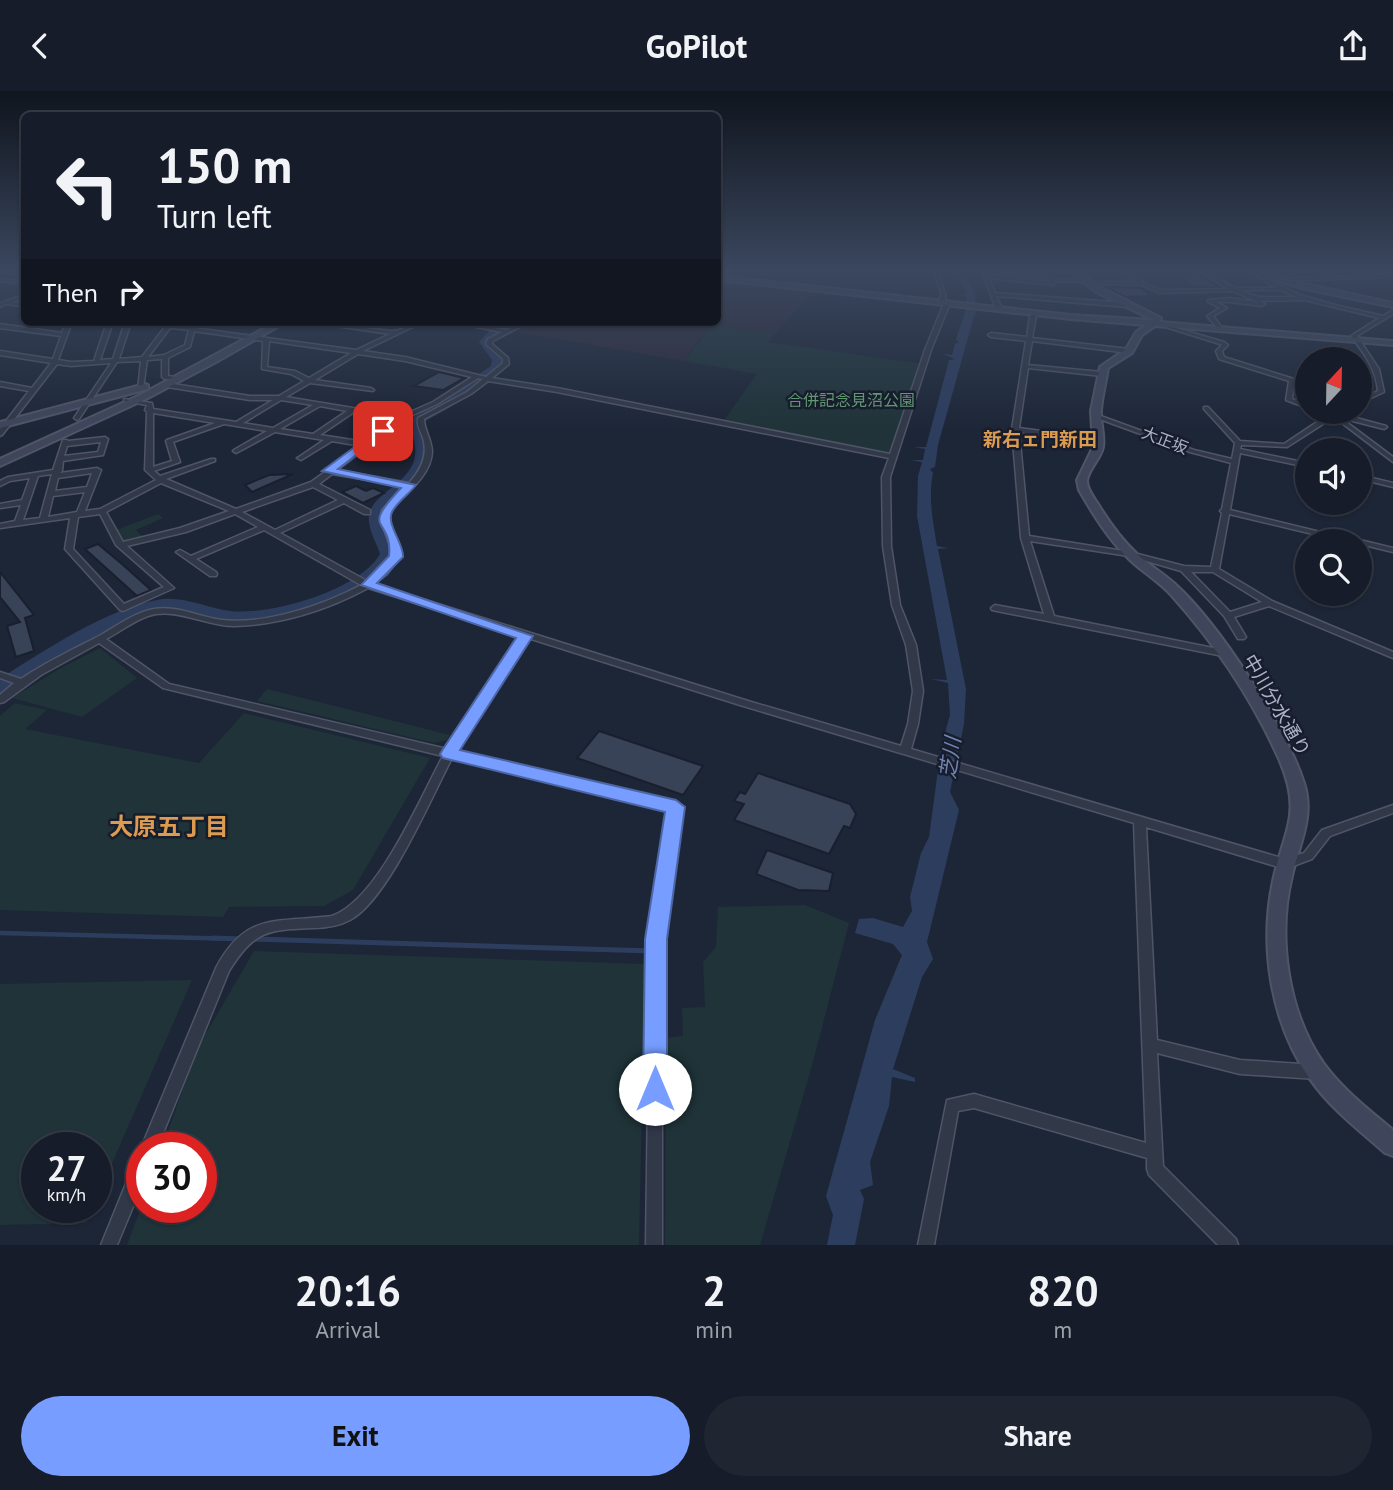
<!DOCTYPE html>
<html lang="en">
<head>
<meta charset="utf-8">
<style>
	body { margin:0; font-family:"PT Sans","Noto Sans JP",sans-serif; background:#1f2531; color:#f1f3f6; height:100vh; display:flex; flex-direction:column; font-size:26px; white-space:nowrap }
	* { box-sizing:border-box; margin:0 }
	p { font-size:23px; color:#9ea1a8 }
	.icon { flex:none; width:38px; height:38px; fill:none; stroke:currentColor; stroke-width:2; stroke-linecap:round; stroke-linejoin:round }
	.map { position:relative; height:1154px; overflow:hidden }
	.sheet { display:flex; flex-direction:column; background:#161c29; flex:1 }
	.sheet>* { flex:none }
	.top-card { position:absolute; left:21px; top:21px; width:700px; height:214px; border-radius:10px; box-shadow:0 2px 5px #0004,0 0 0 2px #353a46; background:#161c29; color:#f1f3f6; overflow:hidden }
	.needle { width:46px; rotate:22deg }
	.tools { position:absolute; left:1295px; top:256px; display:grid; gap:14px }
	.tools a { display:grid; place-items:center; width:77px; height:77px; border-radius:50%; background:#161c29; box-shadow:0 2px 5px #0004,0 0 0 2px #353a46; font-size:35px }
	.speed { position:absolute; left:21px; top:1041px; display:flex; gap:14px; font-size:35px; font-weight:700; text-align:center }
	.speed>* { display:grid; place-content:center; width:91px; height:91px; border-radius:50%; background:#161c29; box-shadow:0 2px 5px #0004,0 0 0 2px #353a46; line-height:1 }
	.speed small { font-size:18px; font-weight:400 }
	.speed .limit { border:10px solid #d22; background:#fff; color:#111 }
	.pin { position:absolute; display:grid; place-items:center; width:60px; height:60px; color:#fff; margin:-30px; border-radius:14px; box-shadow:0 4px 10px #0006 }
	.me { position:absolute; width:77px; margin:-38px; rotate:0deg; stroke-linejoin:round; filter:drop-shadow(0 0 5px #0008) }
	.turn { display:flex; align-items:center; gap:24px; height:147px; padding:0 21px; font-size:32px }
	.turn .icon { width:91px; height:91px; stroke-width:2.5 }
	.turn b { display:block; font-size:49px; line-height:60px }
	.then { display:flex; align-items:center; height:66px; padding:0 21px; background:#0003; gap:14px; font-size:26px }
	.eta { display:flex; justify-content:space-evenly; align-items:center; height:119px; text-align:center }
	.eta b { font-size:42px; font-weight:700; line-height:49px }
	.action { display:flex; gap:14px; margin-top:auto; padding:14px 21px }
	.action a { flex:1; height:80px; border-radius:42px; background:#769dff; color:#111; font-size:28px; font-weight:700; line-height:80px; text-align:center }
	.action a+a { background:#1f2531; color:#f1f3f6 }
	header { display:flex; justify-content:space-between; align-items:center; height:91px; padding:0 21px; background:#161c29; font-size:32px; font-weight:700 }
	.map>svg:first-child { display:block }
	.medical { fill:#2d2939 }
	.green { fill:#1f3338 }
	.water { fill:#2d3d5e }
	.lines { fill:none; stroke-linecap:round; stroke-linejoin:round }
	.stream-far1 { stroke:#2d3d5e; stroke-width:4.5 }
	.stream { stroke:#2d3d5e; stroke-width:5 }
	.river { fill:#2d3d5e; fill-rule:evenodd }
	.building { fill:#394358; stroke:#191f2e; stroke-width:2 }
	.street-casing { stroke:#4f5566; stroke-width:3 }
	.secondary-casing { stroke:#4f5566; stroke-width:4 }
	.primary-casing { stroke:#3b4151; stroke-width:4 }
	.street { fill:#313848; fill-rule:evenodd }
	.secondary { fill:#3f465b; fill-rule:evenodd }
	.primary { fill:#4f5768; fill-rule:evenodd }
	.route { fill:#769dff; stroke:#4d66a6; stroke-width:2 }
	.labels { text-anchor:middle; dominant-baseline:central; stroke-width:5; stroke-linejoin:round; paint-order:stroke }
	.far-park-label { font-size:16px; fill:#619773; stroke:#171d2c }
	.far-street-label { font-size:16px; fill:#abb2c5; stroke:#171d2c }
	.far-quarter-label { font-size:19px; font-weight:bold; fill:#db9b50; stroke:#171d2c }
	.street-label { font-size:19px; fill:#abb2c5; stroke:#171d2c }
	.water-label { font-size:21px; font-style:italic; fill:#7085b1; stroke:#171d2c }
	.near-neighbourhood-label { font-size:24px; font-weight:bold; fill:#db9b50; stroke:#171d2c }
</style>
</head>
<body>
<header><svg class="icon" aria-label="back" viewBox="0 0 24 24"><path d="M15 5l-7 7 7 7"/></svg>GoPilot<svg class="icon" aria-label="share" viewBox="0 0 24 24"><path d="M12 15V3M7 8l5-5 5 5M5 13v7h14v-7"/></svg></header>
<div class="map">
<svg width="1393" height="1154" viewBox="0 0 1393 1154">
	<rect width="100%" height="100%" fill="#1d2637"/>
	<!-- medical -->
	<path class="medical" d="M718 189 812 201 776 242 710 234 684 270 512 240 531 231H718Z"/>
	<!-- green -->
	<g class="green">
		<path d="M711 234 775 242 768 251 922 273 890 364 723 331 757 283 685 270Z"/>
		<path d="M158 423 163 427 136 439 143 446 123 451 116 439Z"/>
		<path d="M100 557 137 587 82 626 12 607 59 578Z"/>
		<path d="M267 598 450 644 447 649 434 652 257 610Z"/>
		<path d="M15 612 47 619 25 638 199 672 244 622 430 667 353 799 324 815 229 816 223 826 0 819V625Z"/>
		<path d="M805 814 849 832 813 971 760 1154H665L666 947 683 945 682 917 705 916 703 871 716 856 718 816Z"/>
		<path d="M254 860 645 873 639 1154H127L142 1114V1116H201V1057H162L198 956Z"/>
		<path d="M192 889 96 1109V1057H37V1116L93 1117 86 1132 0 1134V893Z"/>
	</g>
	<!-- water -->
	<path class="water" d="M954 178H965L974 202 982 203H974L977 219 974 224 982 225H974L938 354 935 376 930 378 933 382C928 406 933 431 937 455L948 457 938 458 966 598 964 633 950 701 959 719 927 851 933 868 922 886 893 978 915 987V991L892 986 889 1015 870 1071 873 1094 860 1099 864 1108 855 1154H827L833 1124 826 1105 875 929 902 864 893 853 855 842 859 828 873 827 903 836 912 820 910 806 921 762 929 746 941 656 950 624 948 592 931 588 947 589 917 425 918 385 922 371 911 369H923L925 358 914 356H926L949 269 955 268 943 263 952 264 955 253 959 251 956 249C960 233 969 219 966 205L958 204 967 203Z"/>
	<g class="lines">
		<!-- stream-far1 -->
		<g class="stream-far1">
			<path d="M0 842 239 848"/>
			<path d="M254 848 290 849"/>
		</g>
		<!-- stream -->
		<g class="stream">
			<path d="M213 847 239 848"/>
			<path d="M254 848 652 860"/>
		</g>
		<!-- river -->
		<path class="river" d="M509 231H525L491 251 504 269C502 290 441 321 422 332 424 341 433 349 432 362 429 388 386 408 386 427 386 439 394 452 398 463 375 506 280 538 232 532 207 530 180 513 154 522 114 535 76 559 41 581 28 589 15 602 0 606V588L4 585C47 558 107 518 157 509 182 504 206 517 230 520 270 525 360 499 380 463 377 453 370 442 369 431 364 395 440 393 407 333L409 329 491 275 492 269 479 251 490 239Z"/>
	</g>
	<!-- building -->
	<g class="building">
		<path d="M1181 182H1197L1218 196H1194L1179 185H1186Z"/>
		<path d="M1106 196 1141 197 1151 205 1126 206Z"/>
		<path d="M439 281 464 287 443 299 414 295Z"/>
		<path d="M293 383 252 401 245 394 269 384Z"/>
		<path d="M356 395 366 400 373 397 384 402 363 412 342 401Z"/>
		<path d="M98 453 122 473 151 499 137 505 85 458Z"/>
		<path d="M0 481 34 524 25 527 34 560 16 566 7 535 20 531 0 506Z"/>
		<path d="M599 640 703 675 683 704 577 667Z"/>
		<path d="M758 682 850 713 856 723 850 737 844 735 829 763 734 729 744 713 734 710 740 701 745 703Z"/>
		<path d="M767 759 833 782 829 800 798 799 756 783Z"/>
	</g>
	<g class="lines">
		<defs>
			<g id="street">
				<path d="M933 178H937L945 202V212L947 210 950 212 931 259 890 386 891 455 900 514 916 554 923 600 918 633 911 658 1285 768 1304 762 1322 739 1393 714V722L1330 745 1312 768 1285 778 1146 736 1157 949 1240 969 1317 974 1322 976 1324 981 1322 986 1317 988 1240 983 1157 962 1163 1075 1236 1148 1238 1154H1218L1149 1084 1147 1078V1067L974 1017 958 1020 934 1154H918L947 1009 974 1003 1146 1052 1134 732 740 614 528 547 479 621 456 661 675 712 679 713 681 716 662 848V1154H646L650 848 669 719 452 667C431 707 388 809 350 829 339 835 325 837 313 837 267 839 255 839 229 880L157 1057H142V1058L141 1057 216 877C246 820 278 832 332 825 378 809 420 707 443 665L163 597 99 552 41 584 4 611 0 612V604L14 592 0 587V581L21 588C46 571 74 558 101 544 118 534 134 522 154 518 177 514 199 526 222 529 265 534 324 514 361 494L264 439 196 468 216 481 217 483 216 485H210L176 461 180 459 191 465 258 436 235 423 186 441 127 455 174 497 123 520 120 519 65 458 70 427 0 437V433L15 430 21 414 0 417V413L22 409 30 387 10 390 0 395V390L8 386 53 379 63 349H67L68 350 105 346 108 348 103 364 63 370 62 380 60 382 97 377 101 379 85 420 100 418 156 389 145 379 147 321 145 319 147 314 124 310V308L152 312 153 318 236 331 273 309H250L167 296 164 294 167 292 250 305H279L304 290 291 283 262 278 263 250 194 240 190 256 168 267V285L174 286V288H165L162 286V268L147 269 143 297 138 298 141 270 117 271 79 328 77 329 74 327 111 272 71 275 57 273 2 344 0 345V338L29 300 0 295V291L32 297 51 272 0 264V260L53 268 61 245 0 237V233L62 242 66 231H72L58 269 71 271 94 270 107 231H113L100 269 113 268 125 231H131L119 268 142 266 165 236 139 231 168 233 169 231H175L173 234 189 236 190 231H196L194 237 356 259 390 243 308 231C336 231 364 238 391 240 402 241 411 231 423 231L363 260 405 266 486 286 503 272V268L486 253 488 248 502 241 451 231H463L506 239 522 231H529L493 250 492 253 508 267 509 273 492 287 557 297 890 363 925 259 944 212 942 214 939 212 941 202ZM170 237 189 239 185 254 164 264 148 266ZM269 250 351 262 309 287 295 280 267 276ZM358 263 405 270 472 286 433 311 401 325 286 306 310 292 373 300 374 299 371 297 315 289ZM478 287 483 288 467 301 418 327C417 334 419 337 422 344 429 362 422 378 409 392L337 379 404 328 437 313ZM488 290 557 301 889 367 882 386 883 455 892 514 906 554 913 600 908 633 901 655 748 610 374 493 387 483 400 466C399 449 387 436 390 419 405 403 431 385 432 361 432 349 424 339 424 328L471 303ZM281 309 313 314 273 337 243 332ZM320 315 347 320 313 343 280 338ZM354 321 396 328 365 351 320 344ZM153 322 215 332 167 349 166 350 172 370 153 376ZM224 333 267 340 234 359 233 360 236 362 275 341 324 349 299 366 297 367 301 369 332 350 361 355 329 378H325V381L311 391 236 418 166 388 215 370V368H211L160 385 154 380 180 371 173 351ZM101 351 98 361 64 365 67 355ZM92 382 87 396 55 400 58 387ZM52 383 40 427 23 429 38 385ZM332 383 405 395 382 419C379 436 391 449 392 466L381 479 367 490 280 442 344 412 364 423H370V419L319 393ZM161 392 229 420 180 437 123 451 106 421ZM313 396 338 409 275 439 242 421ZM85 401 77 421 48 426 53 405ZM100 423 116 454 164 496 124 513 73 458 78 426ZM368 497 520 545 447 658 169 593 106 548C120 541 133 530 148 525 177 516 205 535 234 535 280 534 328 519 368 497Z"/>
				<path d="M986 178 1047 184 1054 188 1085 189 1087 191H1138L1122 178H1127L1144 192 1160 199 1228 198 1196 178H1201L1237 198 1239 197H1275L1254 182 1256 180 1269 189 1300 204 1335 214 1383 225 1393 219V223L1357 245 1379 278 1384 301 1360 312V308L1378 300C1376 278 1364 262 1351 245L1379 227 1305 209 1261 210 1265 213 1262 215 1230 211H1216L1227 217 1213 225 1223 238 1220 240 1207 225 1220 217 1208 211V209L1230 207 1257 211 1233 200 1159 202 1142 194 1088 193 1086 191 1055 190V193L1053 194 989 187 995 202 1127 212 1130 214 1127 216 996 205 1002 218 999 220 996 218 983 182 1050 191V189L1046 186 988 179ZM1240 199H1280L1297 206H1258Z"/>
				<path d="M1390 184 1392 186 1281 190 1279 189 1281 188Z"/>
				<path d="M0 188 24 191V193L0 190Z"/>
				<path d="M24 204V207L12 211 24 213V215L6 213 0 216V212Z"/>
				<path d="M1033 223 1036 225 1032 247 1129 258 1132 260 1129 262 1032 250 1028 274 1102 281 1105 283 1102 285 1028 277 1019 337 1099 348 1102 350 1099 352 1019 341 1029 445 1130 461 1184 475 1211 476 1222 422 1220 420 1222 418 1231 372 1190 361 1094 326V324H1098L1194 359 1232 368 1235 352 1204 318V316H1208L1240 350 1284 353 1329 323 1321 320H1339L1338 322 1386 335 1387 336 1384 338 1341 327 1393 366V371L1334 326 1287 356 1241 354 1240 358 1307 372V376L1240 362 1230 419 1357 450 1360 449 1393 457V461L1360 453V450H1342L1229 423 1219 478 1272 510 1393 561V567L1269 515 1234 526 1246 546 1244 548H1238L1224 525 1181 480 1129 465 1030 450 1054 525 1223 559 1228 562 1223 565 992 519 991 517 995 514 1044 523 1021 447 1012 338 1026 250 991 246 988 244 991 242 1027 246 1030 225ZM1191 481H1213L1262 511 1230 521Z"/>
				<path d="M266 231H272L270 235 274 236V238L265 237Z"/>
				<path d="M1159 232 1224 251 1228 254 1222 260 1224 266 1294 288 1292 308 1307 313V317L1286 309 1289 290 1219 268 1216 260 1222 254 1220 253 1159 234Z"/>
				<path d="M1360 384 1393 392V396L1360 388Z"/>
				<path d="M142 1066V1094L117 1154H101L136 1068Z"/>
			</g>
			<g id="secondary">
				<path d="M1068 178H1075L1102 197 1161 227 1160 231 1393 250V254L1155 235 1142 244 1132 262 1108 277C1106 291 1102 305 1101 319 1100 331 1105 344 1103 356 1101 368 1088 378 1087 390 1087 398 1094 407 1098 413 1109 431 1122 449 1137 463 1149 474 1163 482 1175 493 1219 533 1286 636 1304 692 1315 725 1299 754 1292 785 1277 846 1288 922 1324 973 1343 999 1369 1019 1393 1039V1065L1385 1062C1359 1039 1330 1017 1310 988 1271 933 1259 856 1273 790 1284 738 1303 723 1279 668 1253 610 1215 553 1172 505 1159 490 1142 481 1128 467 1108 448 1093 423 1079 399L1077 389 1093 356 1091 320 1100 276 1126 258 1136 241 1146 234 1071 228 718 189V185L1071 224 1153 229 1096 201Z"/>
				<path d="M1243 178H1252L1305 193 1393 212V216L1301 197Z"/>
				<path d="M276 231H286L216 271 146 308 0 375V368L140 304Z"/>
				<path d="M145 293 148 294V298L0 337V331Z"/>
			</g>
			<path id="primary" d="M1378 178H1385L1393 184V189Z"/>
		</defs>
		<!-- street casing -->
		<use href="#street" class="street-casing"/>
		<!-- secondary casing -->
		<use href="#secondary" class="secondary-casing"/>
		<!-- primary casing -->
		<use href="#primary" class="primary-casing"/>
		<!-- street -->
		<use href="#street" class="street"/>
		<!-- secondary -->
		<use href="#secondary" class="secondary"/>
		<!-- primary -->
		<use href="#primary" class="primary"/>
	</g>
	<!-- sky -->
	<linearGradient id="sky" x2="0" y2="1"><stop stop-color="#10151e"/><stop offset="0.53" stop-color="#3a475e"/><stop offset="1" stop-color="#3a475e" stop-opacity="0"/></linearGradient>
	<rect width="1393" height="339" fill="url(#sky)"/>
	<!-- route -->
	<path class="route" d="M379 338 388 340 338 378 416 394C409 403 397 411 392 421 386 433 404 453 403 466L377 492 533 545 460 659 676 709 685 716 667 848V998L664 1006 655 1010 646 1006 643 998 645 848 665 721 443 667 440 663 443 658 516 547 361 494 389 465C393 425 358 442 401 397L322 380Z"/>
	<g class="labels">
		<!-- far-park labels -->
		<g class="far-park-label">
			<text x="851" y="309">合併記念見沼公園</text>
		</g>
		<!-- far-street labels -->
		<g class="far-street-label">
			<text transform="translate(1165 349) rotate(21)">大正坂</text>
		</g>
		<!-- far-quarter labels -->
		<g class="far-quarter-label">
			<text x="1040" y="348">新右ェ門新田</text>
		</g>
		<!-- street labels -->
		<g class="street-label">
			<text transform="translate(1277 614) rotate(60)">中川分水通り</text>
		</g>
		<!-- water labels -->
		<g class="water-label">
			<text transform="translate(950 667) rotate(-82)">芝川</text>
		</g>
		<!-- near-neighbourhood labels -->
		<g class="near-neighbourhood-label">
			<text x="169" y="735">大原五丁目</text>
		</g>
	</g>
</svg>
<div class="tools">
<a><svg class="needle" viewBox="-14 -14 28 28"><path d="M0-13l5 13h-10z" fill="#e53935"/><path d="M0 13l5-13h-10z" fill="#9ea1a8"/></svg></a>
<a><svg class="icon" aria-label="sound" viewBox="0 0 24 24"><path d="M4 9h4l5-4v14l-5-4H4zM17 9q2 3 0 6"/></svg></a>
<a><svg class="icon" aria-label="search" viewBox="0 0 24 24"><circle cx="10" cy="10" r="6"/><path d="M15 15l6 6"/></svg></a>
</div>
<div class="speed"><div>27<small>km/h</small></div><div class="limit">30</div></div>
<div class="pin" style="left:383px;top:340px;background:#d93025"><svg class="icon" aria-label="arrive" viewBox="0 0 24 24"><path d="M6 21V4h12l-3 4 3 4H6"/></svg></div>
<svg class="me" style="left:655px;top:998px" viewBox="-20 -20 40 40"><circle r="19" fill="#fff"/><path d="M0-13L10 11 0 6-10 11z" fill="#769dff"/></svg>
<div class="top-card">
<div class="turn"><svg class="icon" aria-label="left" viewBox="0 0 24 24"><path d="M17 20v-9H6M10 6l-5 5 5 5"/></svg><div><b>150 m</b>Turn left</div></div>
<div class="then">Then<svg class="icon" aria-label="right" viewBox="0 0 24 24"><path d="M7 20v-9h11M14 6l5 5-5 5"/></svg></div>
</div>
</div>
<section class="sheet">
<div class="eta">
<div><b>20:16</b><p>Arrival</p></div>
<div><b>2</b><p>min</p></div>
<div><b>820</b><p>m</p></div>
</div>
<div class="action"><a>Exit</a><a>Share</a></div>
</section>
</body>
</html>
